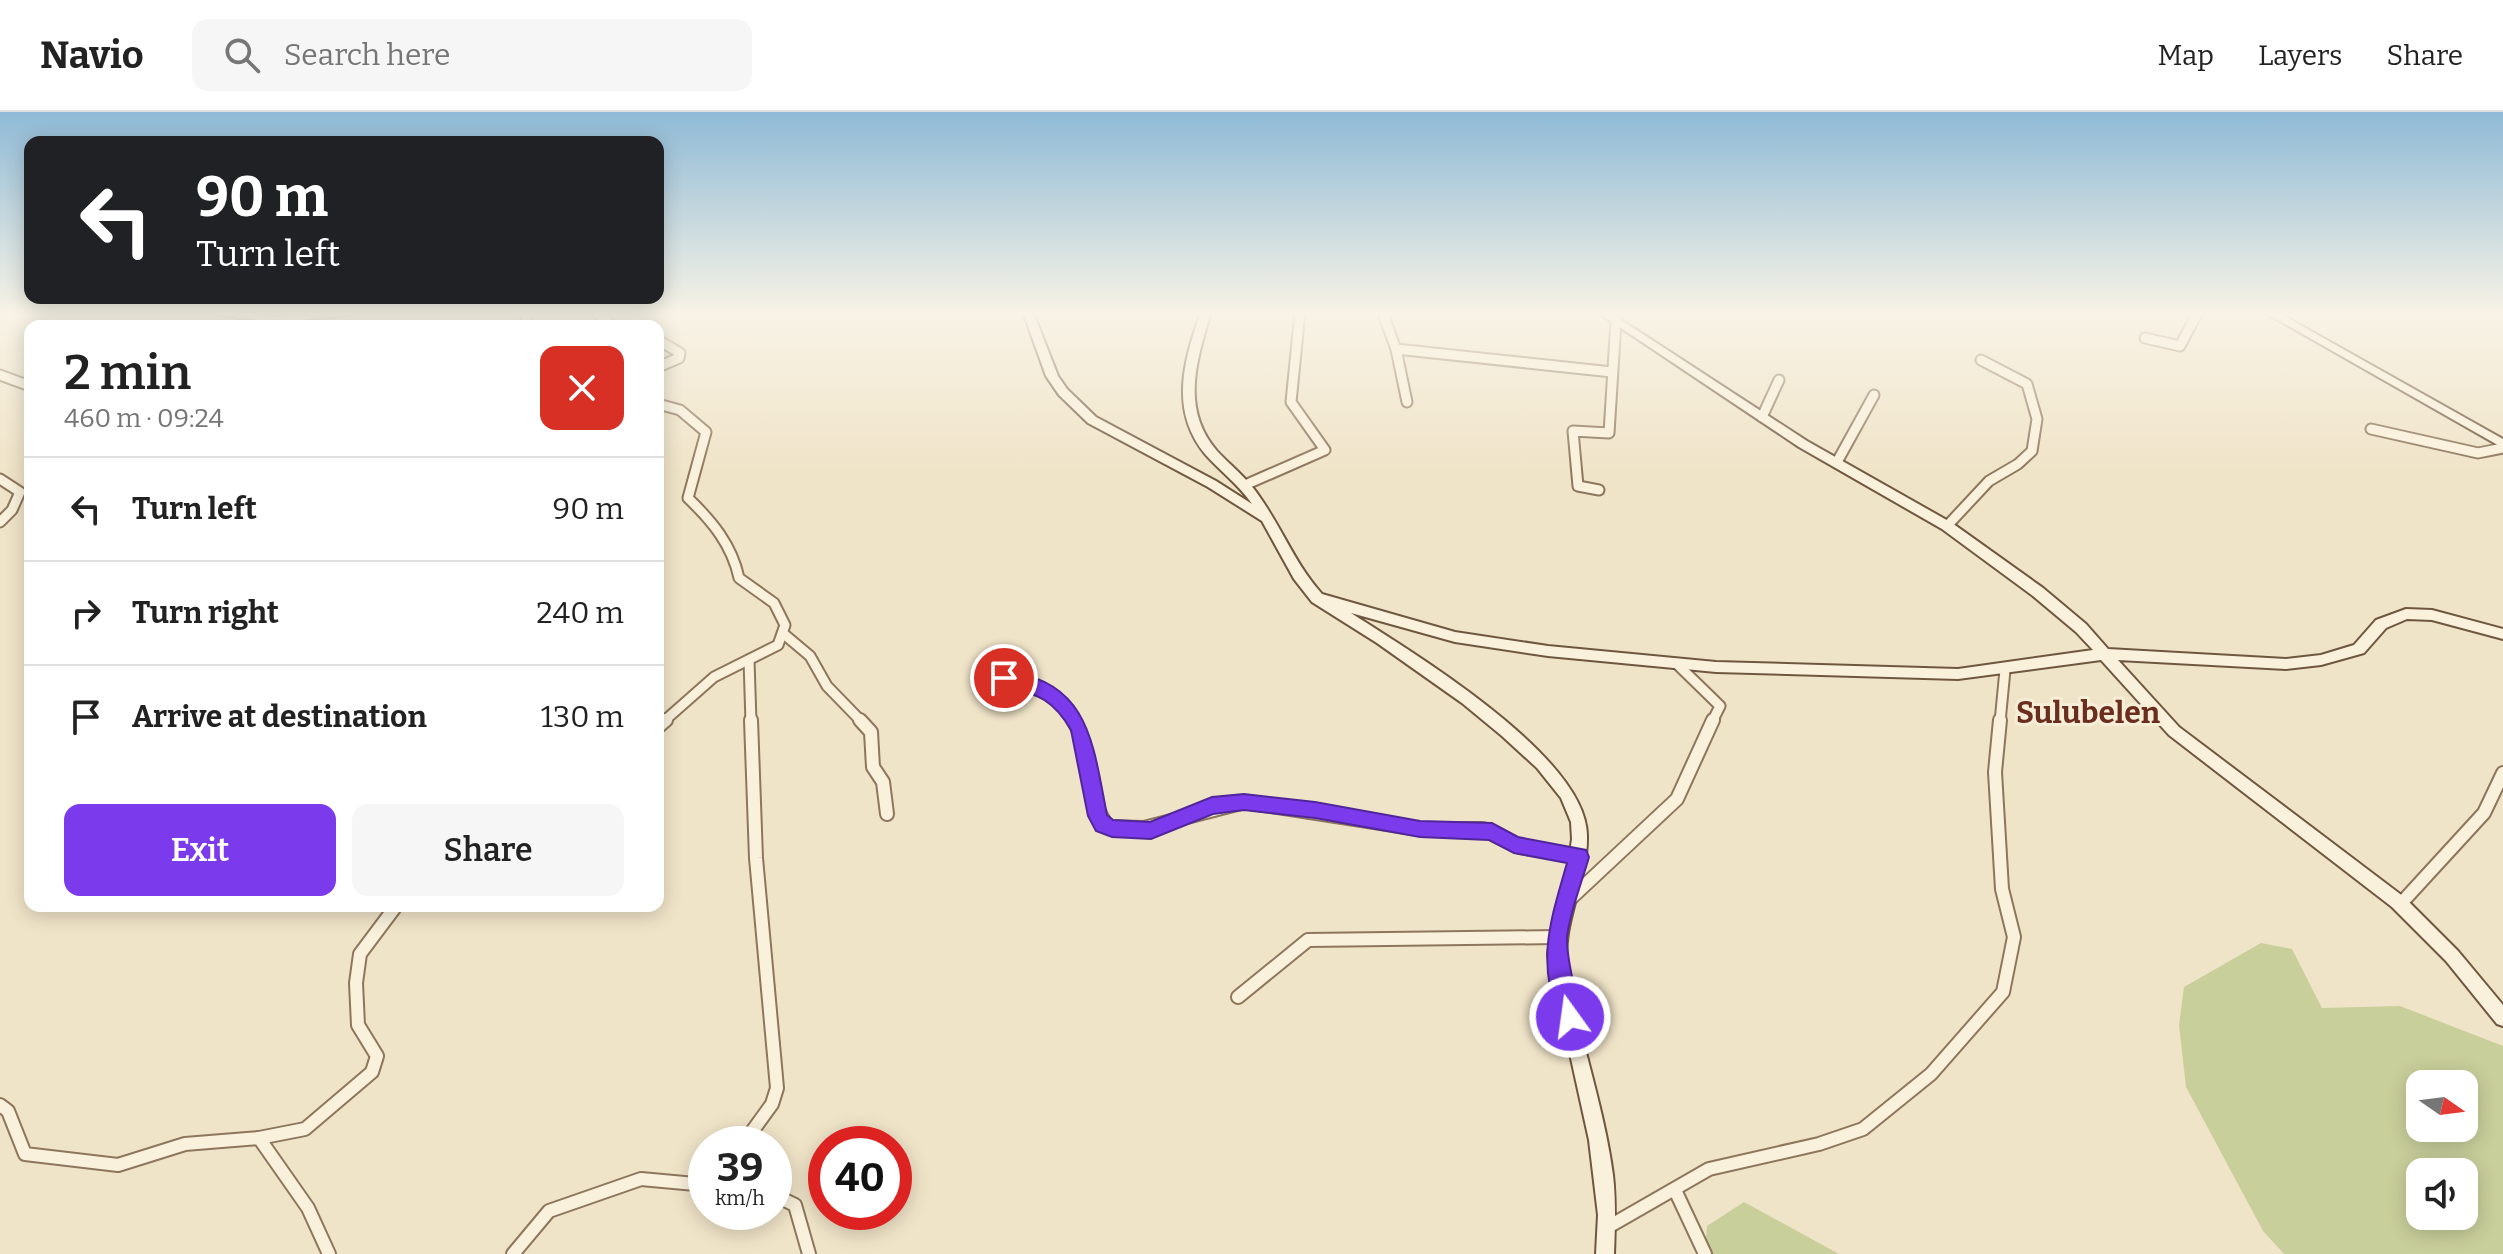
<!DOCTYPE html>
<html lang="en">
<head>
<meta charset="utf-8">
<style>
	body { margin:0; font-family:Bitter,serif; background:#f6f6f6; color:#222; height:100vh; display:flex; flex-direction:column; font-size:30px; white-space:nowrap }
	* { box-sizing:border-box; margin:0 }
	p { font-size:26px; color:#767676 }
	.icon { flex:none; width:44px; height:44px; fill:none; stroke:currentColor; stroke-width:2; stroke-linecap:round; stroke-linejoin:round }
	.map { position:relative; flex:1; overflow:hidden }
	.side { position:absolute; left:24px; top:208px; width:640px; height:592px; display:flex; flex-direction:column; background:#fff; border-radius:16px; box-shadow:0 4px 20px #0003 }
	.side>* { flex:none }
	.top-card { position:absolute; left:24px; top:24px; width:640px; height:168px; border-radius:16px; box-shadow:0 4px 20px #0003; background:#202124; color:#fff; overflow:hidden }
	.needle { width:52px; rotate:104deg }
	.controls { position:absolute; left:2406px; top:958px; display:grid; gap:16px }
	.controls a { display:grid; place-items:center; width:72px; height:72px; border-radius:16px; background:#fff; box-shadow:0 4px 20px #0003; font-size:40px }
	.speed { position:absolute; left:688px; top:1014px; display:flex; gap:16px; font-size:40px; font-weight:700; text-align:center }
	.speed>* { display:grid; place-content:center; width:104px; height:104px; border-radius:50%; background:#fff; box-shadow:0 4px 20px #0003; line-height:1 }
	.speed small { font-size:20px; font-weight:400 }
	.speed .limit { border:12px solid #d22; background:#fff; color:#111 }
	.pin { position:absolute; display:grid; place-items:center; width:68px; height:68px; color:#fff; margin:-34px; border:4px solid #fff; border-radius:50%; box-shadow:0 2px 8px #0007 }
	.me { position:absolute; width:88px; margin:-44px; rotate:346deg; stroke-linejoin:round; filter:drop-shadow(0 0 6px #0008) }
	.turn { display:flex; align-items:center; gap:28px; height:168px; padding:0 40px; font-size:36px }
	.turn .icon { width:104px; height:104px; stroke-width:2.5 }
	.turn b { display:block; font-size:56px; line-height:68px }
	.round { display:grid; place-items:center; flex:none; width:84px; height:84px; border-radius:16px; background:#f6f6f6 }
	.summary { display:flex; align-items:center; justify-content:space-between; height:136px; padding:0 40px }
	h1 { font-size:48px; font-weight:600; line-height:60px }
	.primary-button { display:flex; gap:16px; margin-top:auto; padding:16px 40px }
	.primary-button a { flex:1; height:92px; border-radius:16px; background:#7c3aed; color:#fff; font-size:32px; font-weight:600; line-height:92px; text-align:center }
	.primary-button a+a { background:#f6f6f6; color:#222 }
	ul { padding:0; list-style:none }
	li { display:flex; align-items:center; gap:24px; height:104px; padding:0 40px; border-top:2px solid #e0e0e0 }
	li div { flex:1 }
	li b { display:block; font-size:30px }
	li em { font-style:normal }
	header { display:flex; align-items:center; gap:48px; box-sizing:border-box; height:112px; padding:0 40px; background:#fff; border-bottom:2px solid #e0e0e0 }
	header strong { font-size:38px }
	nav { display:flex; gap:44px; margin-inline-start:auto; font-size:28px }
	.search { width:560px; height:72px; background:#f6f6f6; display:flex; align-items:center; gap:20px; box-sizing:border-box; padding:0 28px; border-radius:16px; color:#767676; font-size:30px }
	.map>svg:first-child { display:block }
	.green { fill:#c9cf9b; fill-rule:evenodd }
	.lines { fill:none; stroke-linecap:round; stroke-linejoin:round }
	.street-far1-casing { stroke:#8d765c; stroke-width:13 }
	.street-casing { stroke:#8d765c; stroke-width:16 }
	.secondary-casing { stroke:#6f573f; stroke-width:4 }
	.street-far1 { stroke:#faf1dc; stroke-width:9 }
	.street { stroke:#faf1dc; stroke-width:12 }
	.secondary { fill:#faf1dc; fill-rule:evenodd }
	.route { fill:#7c3aed; stroke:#51269a; stroke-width:2 }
	.labels { text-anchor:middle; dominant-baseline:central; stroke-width:6; stroke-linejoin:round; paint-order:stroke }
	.neighbourhood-label { font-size:30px; font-weight:bold; fill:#6b2e1e; stroke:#f7eed8 }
</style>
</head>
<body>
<header>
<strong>Navio</strong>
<div class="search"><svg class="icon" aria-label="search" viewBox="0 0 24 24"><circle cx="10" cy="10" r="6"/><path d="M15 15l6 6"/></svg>Search here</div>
<nav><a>Map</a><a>Layers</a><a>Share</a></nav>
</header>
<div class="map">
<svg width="2503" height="1142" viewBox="0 0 2503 1142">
	<rect width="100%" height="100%" fill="#f0e4c8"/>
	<!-- green -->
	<g class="green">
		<path d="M2261 831 2292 837 2322 896 2400 894 2503 934V1142H2284L2263 1119 2186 975 2179 913 2184 875ZM2420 972H2464V1016H2420ZM2420 1060H2464V1104H2420Z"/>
		<path d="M1744 1090 1839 1142H1705L1707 1114Z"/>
	</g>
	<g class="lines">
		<defs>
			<g id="street-far1">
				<path d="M596 200 613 214"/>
				<path d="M1389 200 1384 205 1396 237 1407 290"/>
				<path d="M525 214 527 200"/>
				<path d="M2145 226 2180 234 2198 200"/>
				<path d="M658 228 680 241 679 246 658 255"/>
				<path d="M1396 237 1612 260"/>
				<path d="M0 263 30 274"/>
				<path d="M658 292 680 298 706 320 688 386C712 409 732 433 739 466L774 491 785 513 778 533 714 565 663 610"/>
				<path d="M1762 305 1779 268"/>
				<path d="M2371 317 2478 341 2503 336"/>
				<path d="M1837 350 1874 283"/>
				<path d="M0 367 20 380 12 398 0 410"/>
				<path d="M1245 373 1325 338 1291 290 1300 200"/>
				<path d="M1599 378 1578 374 1573 319 1609 321 1616 209"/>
				<path d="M1947 414 1989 369 2018 352 2032 339 2037 307 2027 272 1981 248"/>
				<path d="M785 523 810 544 827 574 862 610"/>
				<path d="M749 548 751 610"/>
				<path d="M1677 552 1720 594 1712 610"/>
				<path d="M1004 566C1035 573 1056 583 1074 610"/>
				<path d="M2000 610 2005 558"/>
			</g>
			<g id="street">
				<path d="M860 608 871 620 873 655 883 670 887 702"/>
				<path d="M1073 608C1093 639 1086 692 1109 715L1144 716 1245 690 1419 717H1483L1520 735 1579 745"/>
				<path d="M658 615 666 608"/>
				<path d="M2406 786 2484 701 2503 661"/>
				<path d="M1570 787 1677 687 1713 608"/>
				<path d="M1238 885 1308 828 1557 825"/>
				<path d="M0 993 8 999 25 1042 118 1053 185 1032 259 1026 308 1096 329 1142"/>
				<path d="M259 1026 305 1017 372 960 377 944 358 913 356 871 360 842 396 794"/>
				<path d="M743 1032 772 992 777 976 756 746 751 608"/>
				<path d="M1675 1078 1705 1142"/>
				<path d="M774 1083 795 1093 809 1142"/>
				<path d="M1608 1115 1709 1057 1819 1032 1863 1017 1931 962 2003 880 2014 825 2002 777 1995 660 2000 608"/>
				<path d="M513 1142 549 1099 641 1067 706 1073"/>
			</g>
			<g id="secondary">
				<path d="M215 200H242L275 205 318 200H353L348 203 275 211 220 203Z"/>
				<path d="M1023 200H1033L1058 264 1067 277 1096 305 1216 369 1252 392C1239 373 1220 359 1205 342 1169 298 1184 248 1201 200H1211C1197 247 1180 297 1217 339 1231 354 1248 367 1259 384 1282 416 1295 452 1322 482L1455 520 1548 534 1716 550 1958 557 2093 538 2076 520 2033 484 1942 417 1799 335 1597 200H1609L1807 329 1952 411 2043 476 2086 512 2108 537 2286 547 2321 543 2354 533 2376 508 2406 497 2432 498 2503 517V527L2432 508 2407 507 2386 516 2364 541 2321 553 2286 557 2118 548 2179 615 2404 785 2458 839 2503 893V914L2497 912 2446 849 2392 795 2169 623 2101 548 1958 567 1716 560 1548 544 1455 530 1351 501C1413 541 1587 645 1587 724 1588 772 1559 813 1568 861 1580 929 1604 995 1613 1063 1616 1089 1615 1116 1614 1142H1596L1598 1103 1589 1028 1548 842 1553 809 1567 760 1572 727 1571 710 1561 686 1537 656 1502 624 1462 591 1377 531 1312 490 1294 467 1262 409 1208 375 1088 311 1059 283 1046 264Z"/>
				<path d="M2264 200H2277L2503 327V336Z"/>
			</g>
		</defs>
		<!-- street-far1 casing -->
		<use href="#street-far1" class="street-far1-casing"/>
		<!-- street casing -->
		<use href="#street" class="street-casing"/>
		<!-- secondary casing -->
		<use href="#secondary" class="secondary-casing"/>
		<!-- street-far1 -->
		<use href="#street-far1" class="street-far1"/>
		<!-- street -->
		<use href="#street" class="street"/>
		<!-- secondary -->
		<use href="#secondary" class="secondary"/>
	</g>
	<!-- sky -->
	<linearGradient id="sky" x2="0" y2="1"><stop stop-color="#8fbad6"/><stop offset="0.56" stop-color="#f8f3e6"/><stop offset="1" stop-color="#f8f3e6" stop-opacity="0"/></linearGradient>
	<rect width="2503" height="360" fill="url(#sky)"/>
	<!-- route -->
	<path class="route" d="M1004 559C1090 568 1093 633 1107 703L1113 708 1150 710 1212 685 1244 682 1315 690 1420 709 1492 711 1518 725 1586 738 1589 745C1582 770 1570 799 1567 825 1565 848 1583 899 1577 913L1570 916 1562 913C1535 852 1550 810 1567 751L1514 741 1489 728 1420 725 1315 706 1244 698 1213 702 1151 727 1112 725 1096 719 1088 704 1071 618C1050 582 1032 582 997 571V561Z"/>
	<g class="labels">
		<!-- neighbourhood labels -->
		<g class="neighbourhood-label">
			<text x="2088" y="601">Sulubelen</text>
		</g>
	</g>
</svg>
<div class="controls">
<a><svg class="needle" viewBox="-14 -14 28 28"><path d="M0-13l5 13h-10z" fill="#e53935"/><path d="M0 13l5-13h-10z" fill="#767676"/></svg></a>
<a><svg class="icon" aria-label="sound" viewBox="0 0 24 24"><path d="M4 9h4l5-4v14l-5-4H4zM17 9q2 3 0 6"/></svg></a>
</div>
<div class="speed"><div>39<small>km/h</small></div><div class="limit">40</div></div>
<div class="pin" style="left:1004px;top:566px;background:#d93025"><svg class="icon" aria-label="arrive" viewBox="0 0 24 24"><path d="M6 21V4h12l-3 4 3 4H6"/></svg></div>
<svg class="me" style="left:1570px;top:905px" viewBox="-20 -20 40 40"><circle r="17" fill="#7c3aed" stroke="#fff" stroke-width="3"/><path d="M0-11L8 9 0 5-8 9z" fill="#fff"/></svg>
<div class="top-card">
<div class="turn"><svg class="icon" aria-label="left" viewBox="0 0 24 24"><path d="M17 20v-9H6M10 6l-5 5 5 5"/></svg><div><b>90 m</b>Turn left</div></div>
</div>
<section class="side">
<div class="summary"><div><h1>2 min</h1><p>460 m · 09:24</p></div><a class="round" style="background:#d93025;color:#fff"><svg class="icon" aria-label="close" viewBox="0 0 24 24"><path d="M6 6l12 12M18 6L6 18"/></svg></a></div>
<ul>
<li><svg class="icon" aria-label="left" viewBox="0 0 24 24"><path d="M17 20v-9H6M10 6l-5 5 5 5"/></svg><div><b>Turn left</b></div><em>90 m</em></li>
<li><svg class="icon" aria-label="right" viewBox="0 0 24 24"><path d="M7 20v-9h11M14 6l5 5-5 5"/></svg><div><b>Turn right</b></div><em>240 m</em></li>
<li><svg class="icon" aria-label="arrive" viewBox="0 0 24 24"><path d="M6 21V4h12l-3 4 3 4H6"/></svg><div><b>Arrive at destination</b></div><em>130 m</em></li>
</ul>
<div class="primary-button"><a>Exit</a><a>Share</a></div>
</section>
</div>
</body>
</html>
